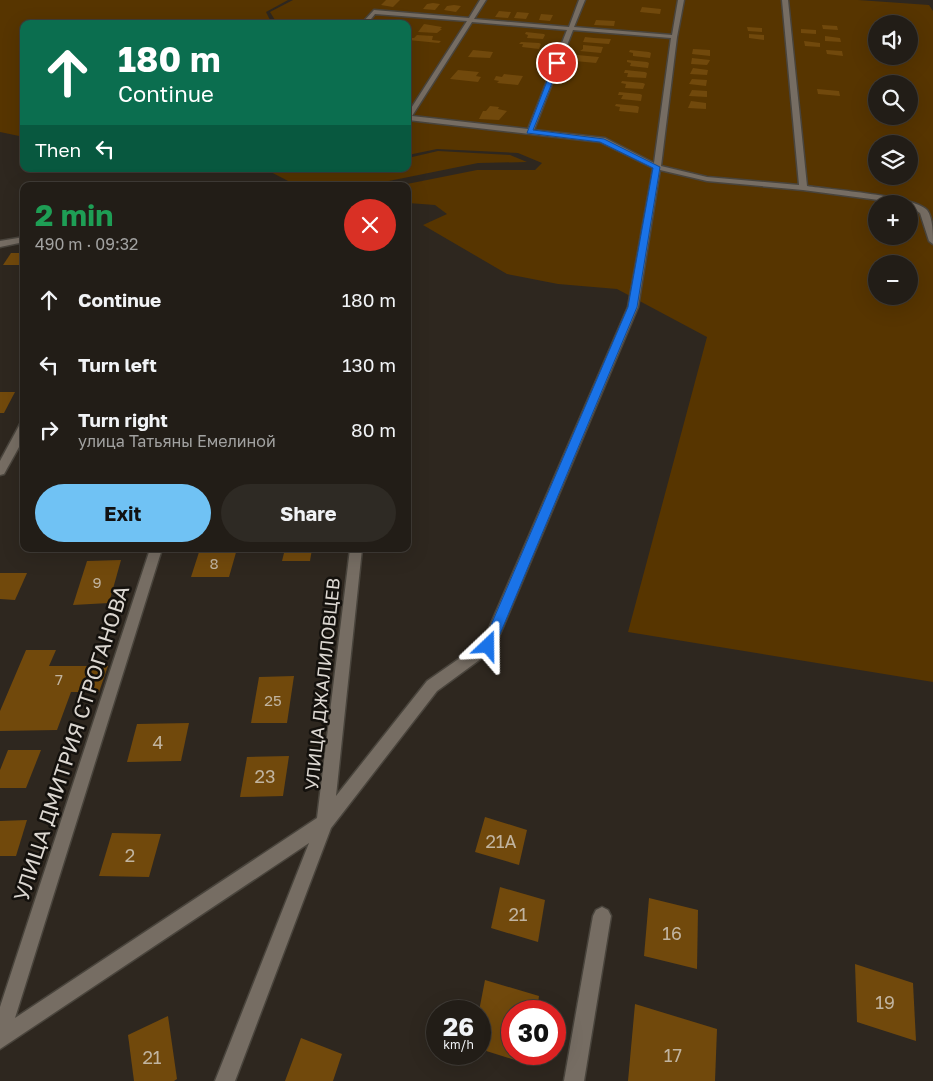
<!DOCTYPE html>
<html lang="en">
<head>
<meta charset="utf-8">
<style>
	body { margin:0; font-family:"Golos Text",sans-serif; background:#2e2a24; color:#f1f3f6; height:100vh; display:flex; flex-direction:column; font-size:19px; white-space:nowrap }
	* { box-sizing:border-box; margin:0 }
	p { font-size:16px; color:#a2a2a1 }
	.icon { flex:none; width:28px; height:28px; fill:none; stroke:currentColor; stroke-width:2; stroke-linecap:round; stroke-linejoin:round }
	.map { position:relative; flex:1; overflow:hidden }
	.panel { position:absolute; left:20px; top:182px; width:391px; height:370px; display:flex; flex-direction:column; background:#221d17; border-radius:10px; box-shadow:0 5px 20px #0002,0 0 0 1px #3f3b36 }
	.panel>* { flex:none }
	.banner { position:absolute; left:20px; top:20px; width:391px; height:152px; border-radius:10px; box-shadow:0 5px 20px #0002,0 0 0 1px #3f3b36; background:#0b6e4f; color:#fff; overflow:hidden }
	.tools { position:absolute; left:868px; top:15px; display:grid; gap:10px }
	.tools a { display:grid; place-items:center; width:50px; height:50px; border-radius:50%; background:#221d17; box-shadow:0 5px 20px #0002,0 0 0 1px #3f3b36; font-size:25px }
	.speed { position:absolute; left:426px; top:1000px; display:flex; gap:10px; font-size:25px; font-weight:700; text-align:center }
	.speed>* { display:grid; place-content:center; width:65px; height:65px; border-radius:50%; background:#221d17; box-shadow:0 5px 20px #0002,0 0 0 1px #3f3b36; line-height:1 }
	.speed small { font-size:12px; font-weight:400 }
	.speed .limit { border:8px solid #d22; background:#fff; color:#111 }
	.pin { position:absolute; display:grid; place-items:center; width:42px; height:42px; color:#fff; margin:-21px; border:2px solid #fff; border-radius:50%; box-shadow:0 1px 5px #0007 }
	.me { position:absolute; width:55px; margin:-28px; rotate:23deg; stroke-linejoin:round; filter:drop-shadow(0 0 4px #0008) }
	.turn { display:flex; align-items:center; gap:18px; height:105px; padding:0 15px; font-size:22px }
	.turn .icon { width:65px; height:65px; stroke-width:2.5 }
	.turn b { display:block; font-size:35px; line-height:42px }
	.then { display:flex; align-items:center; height:48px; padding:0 15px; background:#0003; gap:10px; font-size:19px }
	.round { display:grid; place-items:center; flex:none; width:52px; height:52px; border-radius:26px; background:#2e2a24 }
	.overview { display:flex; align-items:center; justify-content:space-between; height:85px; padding:0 15px }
	h1 { font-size:30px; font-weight:700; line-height:38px; color:#1e9e55 }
	.cta { display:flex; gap:10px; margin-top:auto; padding:10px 15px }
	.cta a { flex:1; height:58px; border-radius:30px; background:#70c2f4; color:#111; font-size:20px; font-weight:700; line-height:58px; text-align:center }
	.cta a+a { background:#2e2a24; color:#f1f3f6 }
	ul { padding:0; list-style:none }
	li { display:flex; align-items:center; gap:15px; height:65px; padding:0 15px }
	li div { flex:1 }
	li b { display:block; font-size:19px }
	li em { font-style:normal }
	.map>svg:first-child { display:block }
	.green { fill:#573500; fill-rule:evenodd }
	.building { fill:#71490c }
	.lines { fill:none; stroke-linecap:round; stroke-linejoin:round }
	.minor-casing { stroke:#49443c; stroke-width:3 }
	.minor { fill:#766d63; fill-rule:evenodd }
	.route { fill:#1a73e8; stroke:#114b97 }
	.labels { text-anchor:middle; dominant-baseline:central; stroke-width:5; stroke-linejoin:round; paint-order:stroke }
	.number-label { font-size:15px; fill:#c1b4a0 }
	.street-label { font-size:18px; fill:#dcd7d1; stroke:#14110d }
	.near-number-label { font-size:18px; fill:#c1b4a0 }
	.near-street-label { font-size:21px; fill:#dcd7d1; stroke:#14110d }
</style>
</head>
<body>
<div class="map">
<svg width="933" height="1081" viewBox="0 0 933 1081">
	<rect width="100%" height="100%" fill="#2e271f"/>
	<!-- green -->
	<g class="green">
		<path d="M0 0H288L266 12 270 20 269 24H24V137L0 132Z"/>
		<path d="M293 0H858L929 5 933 11V682L628 632 707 337 617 289 558 284 507 274 423 225 447 214 435 205 408 203V186H397L477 170H535L542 163 518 153 437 149 408 155V24H275V20L270 12ZM876 24H909V56H876ZM876 84H909V116H876ZM876 144H909V176H876ZM876 204H909V236H876ZM876 264H909V296H876Z"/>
		<path d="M438 151 510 155 527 162 478 163 364 186H293L292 183 265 169H408V158Z"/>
	</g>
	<!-- building -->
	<g class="building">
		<path d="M386 0H400L393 7 381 5Z"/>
		<path d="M427 4 433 3 440 4 435 10 423 9Z"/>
		<path d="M447 6 454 5 461 6 456 12 444 10Z"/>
		<path d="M642 7 661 9 660 14 640 12Z"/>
		<path d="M499 11 511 12 508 18 495 17Z"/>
		<path d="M517 12 529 13 526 19 514 18Z"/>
		<path d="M541 14 553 15 550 21 539 20Z"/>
		<path d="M596 20 615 21 614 26 594 25Z"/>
		<path d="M424 24 442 27 440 29H442L437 33 418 32Z"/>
		<path d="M822 25 837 26 838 30 823 29Z"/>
		<path d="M747 27 762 28V32L748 31Z"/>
		<path d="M801 29 816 30V34L801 33Z"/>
		<path d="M526 32 544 34 545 35 543 39 527 38 528 35 525 34Z"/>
		<path d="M749 34 764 35V40L749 38Z"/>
		<path d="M417 35 433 36 432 40 441 41 439 43 408 40 409 38H414Z"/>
		<path d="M825 36 840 38 841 42 825 41Z"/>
		<path d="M585 37 594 38 611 39 609 44 583 42Z"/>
		<path d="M804 41 820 43V47L805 46Z"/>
		<path d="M521 42 539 43 541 44 539 49 522 47 523 44H519Z"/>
		<path d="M583 45 603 47 601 53 580 51 583 49Z"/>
		<path d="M693 49 710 50V56L692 54Z"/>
		<path d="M473 50 493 52 490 58 468 57Z"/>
		<path d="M630 50 649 52 651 53 650 58 633 56V53L629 52Z"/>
		<path d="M826 50 842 51 843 56 827 54Z"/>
		<path d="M577 55 599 57 596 63 575 61Z"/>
		<path d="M692 58 710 60 709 62 707 65 691 64Z"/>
		<path d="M627 60 647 62 649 63 648 68 630 66 631 63 627 62Z"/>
		<path d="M693 68 708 70 707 75 690 74Z"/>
		<path d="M458 70 479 72 476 76 481 77 478 82 450 79Z"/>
		<path d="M625 70 645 72 647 73 646 78 627 77 628 73H624Z"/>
		<path d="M504 74 523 76 518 85 497 83 499 81 494 80 496 76 502 77Z"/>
		<path d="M692 79 707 80 706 86 689 84Z"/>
		<path d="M622 81 643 83 645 84 643 89 625 88 626 84 621 83Z"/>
		<path d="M817 89 839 91 840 96 818 94Z"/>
		<path d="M692 90 707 91V97L689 96Z"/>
		<path d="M619 92 640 94 642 95 641 101 621 99 623 95H618Z"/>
		<path d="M691 101 706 103V109L688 108Z"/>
		<path d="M616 104 637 106 639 107 638 113 619 111 620 107 615 106Z"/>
		<path d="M490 106 499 107 498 109 507 111 499 120 479 119 483 111H486Z"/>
		<path d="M11 253H24V265H3Z"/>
		<path d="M0 392H15L4 413H0Z"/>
		<path d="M200 549H237L229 577H191Z"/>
		<path d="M285 549H312L310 561H282Z"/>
		<path d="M121 560 109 603 73 605 87 561Z"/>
		<path d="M0 573H27L15 600 0 599Z"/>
		<path d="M26 650H56L49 666H108L99 692H71L57 730 0 731V711Z"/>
		<path d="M294 676 287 723H251L259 677Z"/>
		<path d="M189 723 181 761 127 762 137 724Z"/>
		<path d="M8 750H41L26 788H0V770Z"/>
		<path d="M289 756 283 796 240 797 247 757Z"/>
		<path d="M485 817 527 830 519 865 475 852Z"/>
		<path d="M27 820 16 856H0V821Z"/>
		<path d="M112 833 161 834 149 877 99 876Z"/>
		<path d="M500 887 545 900 538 942 491 928Z"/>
		<path d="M649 898 698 910 697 969 644 956Z"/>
		<path d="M855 964 913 983 916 1041 857 1022Z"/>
		<path d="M485 980 539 996 537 1011H512V1054H530L528 1064 480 1049 479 1011Z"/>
		<path d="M635 1004 717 1029 715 1081H628Z"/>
		<path d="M168 1016 177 1079 174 1081H134L128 1035Z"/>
		<path d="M301 1038 342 1054 333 1081H285Z"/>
	</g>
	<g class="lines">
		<defs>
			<g id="minor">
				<path d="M480 0H486L474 19 569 27 579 0H585L574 27 672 35 678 0H684L677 37 661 166 707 177 799 185 782 0H788L807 186C831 190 912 195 927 210 933 218 933 234 933 244L929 241 920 213 909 206V204L803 190 707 181 660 170 638 307 495 646 493 650 437 691 331 828 235 1081H215L309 843 0 1049V1007L150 549H162L15 1018 317 818 350 549H362L336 796 427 681 483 642 628 307 653 168 600 142 408 120V113L467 21 375 14 367 24H361L374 10 469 18ZM472 22 567 30 528 129 412 116ZM573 30 671 38 654 163 605 138 534 130Z"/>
				<path d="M24 237V242L0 247V241Z"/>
				<path d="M24 423V438L4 474 0 475V461L20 424Z"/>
				<path d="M602 907 608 910 611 916 584 1081H564L593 916 596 910Z"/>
			</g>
		</defs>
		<!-- minor casing -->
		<use href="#minor" class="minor-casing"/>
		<!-- minor -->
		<use href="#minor" class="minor"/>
	</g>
	<!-- route -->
	<path class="route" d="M557 61 560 63 533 130 604 139 660 167 637 307 495 646 493 650 488 651 484 650 482 646 628 307 653 168 600 142 527 133 554 63Z"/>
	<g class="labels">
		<!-- number labels -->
		<g class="number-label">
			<text x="214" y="563">8</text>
			<text x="97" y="582">9</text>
			<text x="59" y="679">7</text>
			<text x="273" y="700">25</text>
		</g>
		<!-- street labels -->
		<g class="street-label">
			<text transform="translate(322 684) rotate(-84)">УЛИЦА ДЖАЛИЛОВЦЕВ</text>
		</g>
		<!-- near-number labels -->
		<g class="near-number-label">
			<text x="158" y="742">4</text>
			<text x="265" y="776">23</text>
			<text x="501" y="841">21А</text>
			<text x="130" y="855">2</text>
			<text x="518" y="914">21</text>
			<text x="672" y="933">16</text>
			<text x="885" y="1002">19</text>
			<text x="673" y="1055">17</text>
			<text x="152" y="1057">21</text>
		</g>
		<!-- near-street labels -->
		<g class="near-street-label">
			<text transform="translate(71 743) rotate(-72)">УЛИЦА ДМИТРИЯ СТРОГАНОВА</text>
		</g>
	</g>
</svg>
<div class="tools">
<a><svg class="icon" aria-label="sound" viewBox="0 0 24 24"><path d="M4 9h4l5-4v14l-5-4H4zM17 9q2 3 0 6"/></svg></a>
<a><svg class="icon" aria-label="search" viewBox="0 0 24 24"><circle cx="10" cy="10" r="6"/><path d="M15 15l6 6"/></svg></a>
<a><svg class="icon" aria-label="layers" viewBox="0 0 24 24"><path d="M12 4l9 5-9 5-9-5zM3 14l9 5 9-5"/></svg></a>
<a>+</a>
<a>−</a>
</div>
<div class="speed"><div>26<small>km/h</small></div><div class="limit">30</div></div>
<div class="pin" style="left:557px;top:63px;background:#d93025"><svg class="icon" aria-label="arrive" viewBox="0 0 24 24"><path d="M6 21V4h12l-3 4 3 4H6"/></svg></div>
<svg class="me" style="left:488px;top:646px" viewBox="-20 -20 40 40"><path d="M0-17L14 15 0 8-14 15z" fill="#1a73e8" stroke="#fff" stroke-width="4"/></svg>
<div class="banner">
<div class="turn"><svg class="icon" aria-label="ahead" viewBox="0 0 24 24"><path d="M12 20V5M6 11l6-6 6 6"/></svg><div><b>180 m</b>Continue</div></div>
<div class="then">Then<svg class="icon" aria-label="left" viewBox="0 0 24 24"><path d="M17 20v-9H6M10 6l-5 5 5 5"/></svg></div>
</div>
<section class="panel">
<div class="overview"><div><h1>2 min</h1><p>490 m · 09:32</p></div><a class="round" style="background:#d93025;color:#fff"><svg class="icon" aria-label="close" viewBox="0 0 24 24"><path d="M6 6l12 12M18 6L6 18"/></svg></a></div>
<ul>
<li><svg class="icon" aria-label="ahead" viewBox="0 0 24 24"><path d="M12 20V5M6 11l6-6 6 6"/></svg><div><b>Continue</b></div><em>180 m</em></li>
<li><svg class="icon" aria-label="left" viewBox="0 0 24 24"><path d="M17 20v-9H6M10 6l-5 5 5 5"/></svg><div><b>Turn left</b></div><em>130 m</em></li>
<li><svg class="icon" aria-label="right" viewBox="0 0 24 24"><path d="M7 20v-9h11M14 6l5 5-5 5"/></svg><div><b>Turn right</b><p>улица Татьяны Емелиной</p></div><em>80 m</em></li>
</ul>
<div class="cta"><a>Exit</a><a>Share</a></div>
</section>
</div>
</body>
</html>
